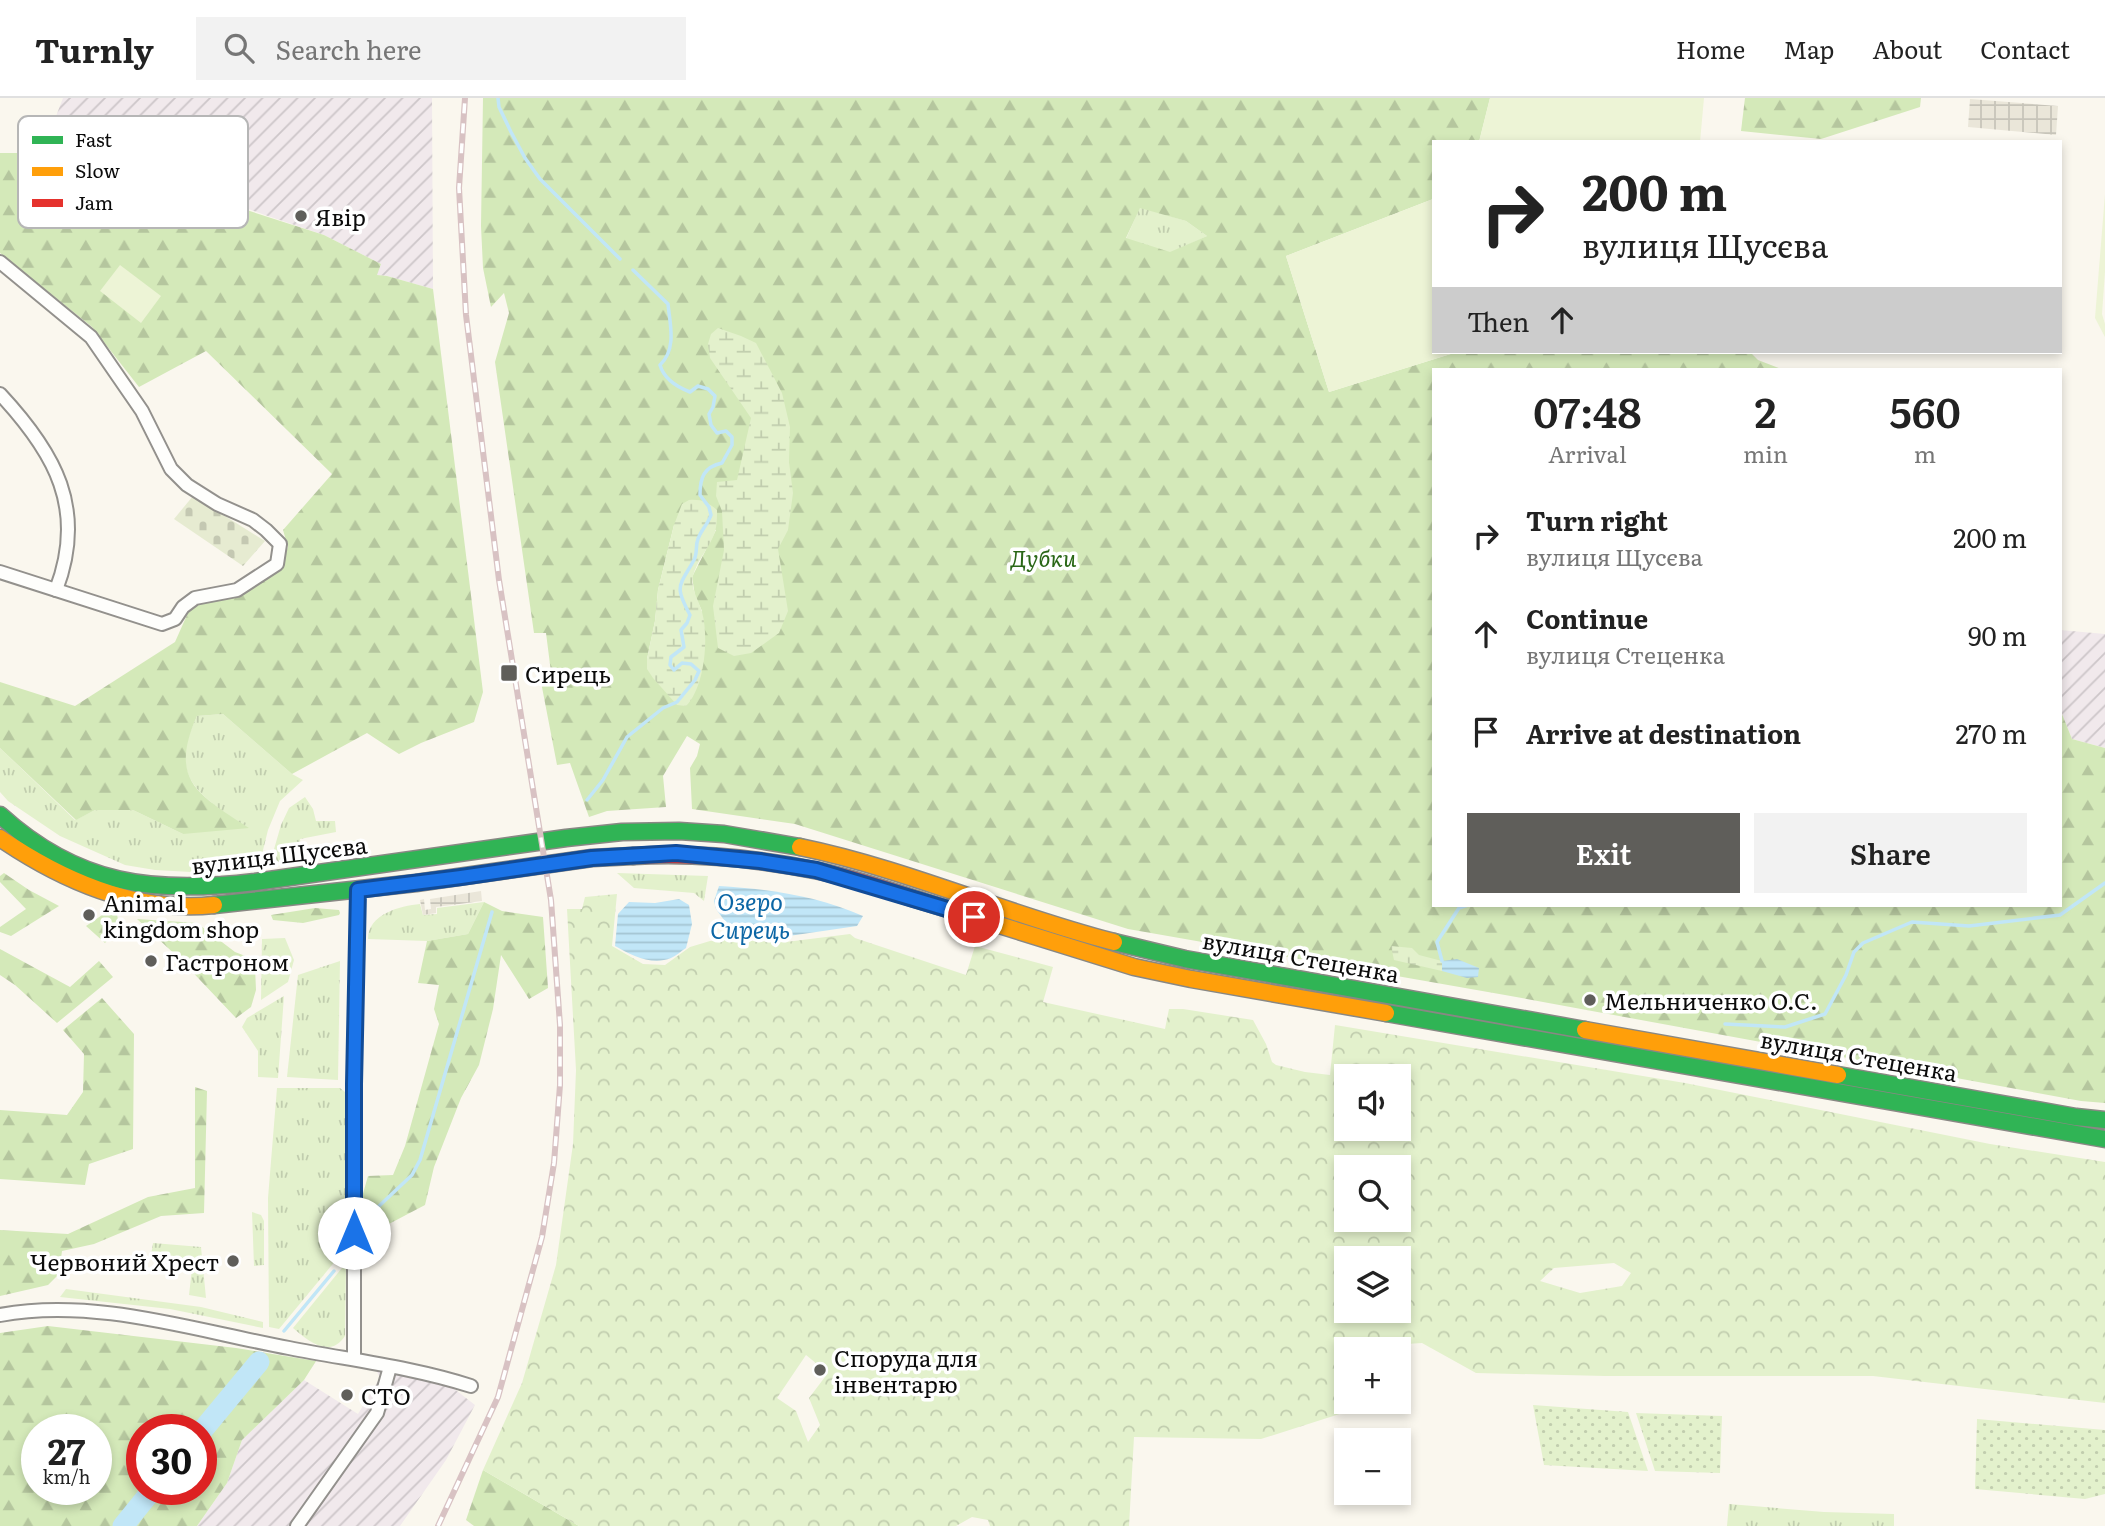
<!DOCTYPE html>
<html lang="en">
<head>
<meta charset="utf-8">
<style>
	body { margin:0; font-family:Literata,serif; background:#f2f2f2; color:#222; height:100vh; display:flex; flex-direction:column; font-size:26px; white-space:nowrap }
	* { box-sizing:border-box; margin:0 }
	p { font-size:23px; color:#767676 }
	.icon { flex:none; width:38px; height:38px; fill:none; stroke:currentColor; stroke-width:2; stroke-linecap:round; stroke-linejoin:round }
	.map { position:relative; flex:1; overflow:hidden }
	.drawer { position:absolute; left:1432px; top:270px; width:630px; height:539px; display:flex; flex-direction:column; background:#fff; border-radius:0px; box-shadow:0 4px 10px #0003 }
	.drawer>* { flex:none }
	.top-card { position:absolute; left:1432px; top:42px; width:630px; height:214px; border-radius:0px; box-shadow:0 4px 10px #0003; background:#fff; color:#222; overflow:hidden }
	.buttons { position:absolute; left:1334px; top:966px; display:grid; gap:14px }
	.buttons a { display:grid; place-items:center; width:77px; height:77px; border-radius:0px; background:#fff; box-shadow:0 4px 10px #0003; font-size:35px }
	.speed { position:absolute; left:21px; top:1316px; display:flex; gap:14px; font-size:35px; font-weight:700; text-align:center }
	.speed>* { display:grid; place-content:center; width:91px; height:91px; border-radius:50%; background:#fff; box-shadow:0 4px 10px #0003; line-height:1 }
	.speed small { font-size:18px; font-weight:400 }
	.speed .limit { border:10px solid #d22; background:#fff; color:#111 }
	.pin { position:absolute; display:grid; place-items:center; width:60px; height:60px; color:#fff; margin:-30px; border:4px solid #fff; border-radius:50%; box-shadow:0 2px 7px #0007 }
	.me { position:absolute; width:77px; margin:-38px; rotate:0deg; stroke-linejoin:round; filter:drop-shadow(0 0 5px #0008) }
	.turn { display:flex; align-items:center; gap:24px; height:147px; padding:0 35px; font-size:32px }
	.turn .icon { width:91px; height:91px; stroke-width:2.5 }
	.turn b { display:block; font-size:49px; line-height:60px }
	.then { display:flex; align-items:center; height:66px; padding:0 35px; background:#0003; gap:14px; font-size:26px }
	.eta { display:flex; justify-content:space-evenly; align-items:center; height:119px; text-align:center }
	.eta b { font-size:42px; font-weight:600; line-height:49px }
	.button { display:flex; gap:14px; margin-top:auto; padding:14px 35px }
	.button a { flex:1; height:80px; border-radius:0px; background:#5f5e5a; color:#fff; font-size:28px; font-weight:600; line-height:80px; text-align:center }
	.button a+a { background:#f2f2f2; color:#222 }
	ul { padding:0; list-style:none }
	li { display:flex; align-items:center; gap:21px; height:98px; padding:0 35px }
	li div { flex:1 }
	li b { display:block; font-size:26px }
	li em { font-style:normal }
	header { display:flex; align-items:center; gap:42px; box-sizing:border-box; height:98px; padding:0 35px; background:#fff; border-bottom:2px solid #e0e0e0 }
	header strong { font-size:33px }
	nav { display:flex; gap:38px; margin-inline-start:auto; font-size:24px }
	.search { width:490px; height:63px; background:#f2f2f2; display:flex; align-items:center; gap:18px; box-sizing:border-box; padding:0 24px; border-radius:0px; color:#767676; font-size:26px }
	.map>svg:first-child { display:block }
	.industrial { fill:url(#industrial-furrows) }
	.grass { fill:url(#grass-tufts) }
	.forest { fill:url(#forest-firs); fill-rule:evenodd }
	.wetland { fill:url(#wetland-marsh) }
	.cemetery { fill:url(#cemetery-stones) }
	.park { fill:url(#park-crowns); fill-rule:evenodd }
	.garden { fill:url(#garden-dots) }
	.pitch { fill:#edf4d6 }
	.plaza { fill:url(#plaza-grid) }
	.water { fill:url(#water-rules) }
	.lines { fill:none; stroke-linecap:round; stroke-linejoin:round }
	.stream { stroke:#c1e6f7; stroke-width:3.5 }
	.river { stroke:#c1e6f7; stroke-width:21 }
	.street-casing { stroke:#93918d; stroke-width:16 }
	.fast-casing { stroke:#898884; stroke-width:19 }
	.slow-casing { stroke:#898884; stroke-width:19 }
	.jam-casing { stroke:#898884; stroke-width:19 }
	.street { stroke:#fefefc; stroke-width:12 }
	.fast { stroke:#30b455; stroke-width:16 }
	.slow { stroke:#ff9f0a; stroke-width:16 }
	.jam { stroke:#e5322d; stroke-width:16 }
	.rail-casing { stroke:#d8c2c3; stroke-width:6 }
	.rail { stroke:#fff; stroke-width:3.5; stroke-dasharray:10; stroke-linecap:butt }
	.route-casing { stroke:#114b97; stroke-width:18 }
	.route { stroke:#1a73e8; stroke-width:12 }
	.poi-dot { fill:#5f5e5a; stroke:#fff; stroke-width:2.5 }
	.labels { text-anchor:middle; dominant-baseline:central; stroke-width:7; stroke-linejoin:round; paint-order:stroke }
	.poi-label { font-size:23px; fill:#0b0b0b; stroke:#fff; text-anchor:start }
	.park-label { font-size:23px; font-style:italic; fill:#2a6717; stroke:#fff }
	.street-label { font-size:23px; fill:#0b0b0b; stroke:#fff }
	.water-label { font-size:24px; font-style:italic; fill:#0c66a5; stroke:#fff }
	.key { fill:#fff; stroke:#b6b6b6; stroke-width:2 }
	.key-label { font-size:19px; fill:#0b0b0b }
</style>
</head>
<body>
<header>
<strong>Turnly</strong>
<div class="search"><svg class="icon" aria-label="search" viewBox="0 0 24 24"><circle cx="10" cy="10" r="6"/><path d="M15 15l6 6"/></svg>Search here</div>
<nav><a>Home</a><a>Map</a><a>About</a><a>Contact</a></nav>
</header>
<div class="map">
<svg width="2105" height="1428" viewBox="0 0 2105 1428">
	<defs>
		<pattern id="industrial-furrows" width="10" height="10" patternUnits="userSpaceOnUse" patternTransform="scale(1.75)"><rect width="10" height="10" fill="#f1e9ec"/><path d="M-1 1l2-2M0 10L10 0M9 11l2-2" fill="none" stroke="#cdc6c9"/></pattern>
		<pattern id="grass-tufts" width="24" height="20" patternUnits="userSpaceOnUse" patternTransform="scale(1.75)"><rect width="24" height="20" fill="#e3f1cc"/><path d="M3 7l-1-3M5 7V3M7 7l1-3M15 17l-1-3M17 17v-4M19 17l1-3" fill="none" stroke="#c1cdae"/></pattern>
		<pattern id="forest-firs" width="22" height="20" patternUnits="userSpaceOnUse" patternTransform="scale(1.75)"><rect width="22" height="20" fill="#d4e9b9"/><path d="M5 1l3.5 6h-7zM16 11l3.5 6h-7z" fill="#b5c69e"/></pattern>
		<pattern id="wetland-marsh" width="20" height="14" patternUnits="userSpaceOnUse" patternTransform="scale(1.75)"><rect width="20" height="14" fill="#e3f1cc"/><path d="M1 5h8M5 5V1M11 12h8M15 12V8" fill="none" stroke="#c1cdae"/></pattern>
		<pattern id="cemetery-stones" width="16" height="16" patternUnits="userSpaceOnUse" patternTransform="scale(1.75)"><rect width="16" height="16" fill="#e6ebd1"/><path d="M2 7V4a2 2 0 0 1 4 0v3zM10 15v-3a2 2 0 0 1 4 0v3z" fill="#c4c8b2"/></pattern>
		<pattern id="park-crowns" width="20" height="18" patternUnits="userSpaceOnUse" patternTransform="scale(1.75)"><rect width="20" height="18" fill="#e3f1cc"/><path d="M2 6a3 3 0 1 1 6 0M12 15a3 3 0 1 1 6 0" fill="none" stroke="#c1cdae"/></pattern>
		<pattern id="garden-dots" width="8" height="8" patternUnits="userSpaceOnUse" patternTransform="scale(1.75)"><rect width="8" height="8" fill="#e3f1cc"/><path d="M2 2h.1M6 6h.1" fill="none" stroke="#c1cdae" stroke-width="1.8" stroke-linecap="round"/></pattern>
		<pattern id="plaza-grid" width="8" height="8" patternUnits="userSpaceOnUse" patternTransform="scale(1.75)"><rect width="8" height="8" fill="#eae6d9"/><path d="M0 4h8M4 0v8" fill="none" stroke="#c7c4b9"/></pattern>
		<pattern id="water-rules" width="6" height="5" patternUnits="userSpaceOnUse" patternTransform="scale(1.75)"><rect width="6" height="5" fill="#c1e6f7"/><path d="M0 2.5h6" fill="none" stroke="#a4c4d2"/></pattern>
	</defs>
	<rect width="100%" height="100%" fill="#faf7ee"/>
	<!-- industrial -->
	<g class="industrial">
		<path d="M63 0H432L433 191 387 178 376 177 381 166 324 137 265 117 103 57 43 52Z"/>
		<path d="M2060 532 2105 536V650L2072 641 2060 611Z"/>
		<path d="M374 1268 448 1286 475 1307 446 1362 400 1428H197L227 1385 242 1342 304 1282 358 1316 380 1280Z"/>
	</g>
	<!-- grass -->
	<g class="grass">
		<path d="M1140 109 1186 123 1207 138 1170 155 1126 141Z"/>
		<path d="M223 616 292 676 303 682 280 703 268 732 260 764 191 774 155 772 125 767 60 738 8 703 0 694V650L75 722 95 712H133L183 736 212 705C178 678 180 655 197 618Z"/>
		<path d="M305 699 313 711 316 723H335L336 734 300 741 301 750 358 742 360 751 270 765 281 727 289 710Z"/>
		<path d="M617 775 708 778 704 803 694 795 634 790Z"/>
		<path d="M484 804 468 836 427 843 368 841C368 816 400 808 420 806L423 817 437 816V810Z"/>
		<path d="M285 840 294 862 288 884 261 902 262 841Z"/>
		<path d="M340 863 338 982 287 979 298 877Z"/>
		<path d="M284 898 278 980 258 979V953L242 929 247 920Z"/>
		<path d="M277 990H340L350 998 346 1150 279 1231 269 1229 268 1100Z"/>
		<path d="M252 1114 261 1117 264 1123V1167L254 1168Z"/>
		<path d="M153 1145 201 1149 206 1200 189 1197 193 1162 151 1157Z"/>
		<path d="M346 1165 345 1238C330 1261 308 1243 293 1230Z"/>
		<path d="M66 1191 201 1209 263 1224V1230L170 1211 60 1199Z"/>
		<path d="M1729 1406 1824 1414 1894 1416V1428H1727Z"/>
	</g>
	<!-- forest -->
	<g class="forest">
		<path d="M483 0H1490L1479 44H1433V101L1286 158 1329 294 1457 254H1750L1758 262 1781 271H1433V807H2060V611L2072 641 2105 650V1005L2081 1003 1505 897 1128 831 795 726 692 711 690 670 697 658 700 646 687 638 663 678 666 709 607 713 589 719 570 665 557 667 541 584 552 582 546 535H534L495 264 509 215 504 195 491 209 483 170 481 128ZM1140 110 1186 123 1207 138 1170 154 1126 140ZM674 427 716 432 692 479 695 498 702 513 647 561 655 523 658 492Z"/>
		<path d="M1745 0H1921L1920 9 1821 41 1741 33Z"/>
		<path d="M0 55H30L104 66 324 137 381 166 377 177 387 178 433 191 483 594 474 624 421 645 399 656 367 635 292 676 223 616 197 618C168 683 199 697 249 730L183 736 133 712H95L76 722 0 650V584L75 608 175 544 191 508 236 496 282 466 288 449 283 432 332 376 206 253 139 289 92 229 0 155Z"/>
		<path d="M4 775 29 792 59 808 11 838 0 834V829L26 811 0 784V778Z"/>
		<path d="M484 804 502 813 543 819 548 890 529 901 501 857 493 911 479 967 461 1000 434 1069 425 1107 385 1128 362 1122V1099L368 1078 393 1077 405 1048 439 926 434 911 439 887 418 885 427 843 468 836Z"/>
		<path d="M315 810 339 812 340 815 339 817 303 825 273 822 271 817Z"/>
		<path d="M108 813 117 816 119 828 105 845 86 828Z"/>
		<path d="M137 821 197 825 235 854 248 859 255 869 256 892 251 909 236 920 182 863Z"/>
		<path d="M0 851 70 889 99 863 113 879 57 925 15 887 0 877Z"/>
		<path d="M102 900 134 936 133 1051 89 1066 85 1087 0 1081V1012L67 1017 83 994 84 956 63 932Z"/>
		<path d="M195 989 207 993 204 1115 161 1118 94 1146 62 1153 59 1176 48 1187 0 1198V1132L68 1136 148 1099 195 1090Z"/>
		<path d="M48 1228 236 1250 316 1263 304 1282 242 1342 227 1385 197 1428H0V1235ZM37 1332H96V1391H37ZM142 1332H201V1391H142Z"/>
		<path d="M483 1372 579 1428H474L466 1422Z"/>
	</g>
	<!-- wetland -->
	<g class="wetland">
		<path d="M718 230 741 238 756 245 782 295 790 329 789 364 793 395 788 432 778 451 788 513 779 535 751 555 734 558 718 550 713 508 724 452 722 413 716 398 717 384 737 382 751 320 710 260 708 246 711 236Z"/>
		<path d="M689 402C701 401 708 404 717 412 717 419 717 427 715 434 710 449 697 462 693 478 690 490 699 503 702 514 709 539 705 589 686 608L677 607 653 580 647 571V561L655 523 658 492 674 427 682 406Z"/>
		<path d="M1391 848 1412 850 1419 857 1442 863V873L1394 862Z"/>
	</g>
	<!-- cemetery -->
	<path class="cemetery" d="M193 398 265 443 243 468 174 421Z"/>
	<!-- park -->
	<path class="park" d="M617 796 612 848 643 866 665 867 690 849 710 843 724 842 786 844 850 836 855 840 966 877 975 848 1053 869 1043 904 1165 931 1169 911H1183L1253 922 1266 946 1272 964 1276 967 1305 974 1330 977 1335 927 1685 985 1990 1046 2105 1064V1305L1873 1278H1605L1476 1275 1422 1245 1347 1250 1346 1304H1351L1352 1312 1261 1341 1134 1339 1129 1428H990L988 1422 972 1419 956 1428H579L483 1372 522 1285 556 1167 573 1046 576 972 567 811H582L585 799ZM1346 978H1398V1031H1346ZM1346 1069H1398V1122H1346ZM1346 1160H1398V1213H1346ZM1614 1165 1631 1175 1622 1188 1580 1195 1540 1183 1554 1170ZM806 1257 828 1275 809 1300 820 1327 808 1344 796 1313 777 1300Z"/>
	<!-- garden -->
	<g class="garden">
		<path d="M1533 1307 1628 1314 1648 1373 1544 1367Z"/>
		<path d="M1636 1315 1722 1318 1720 1375 1655 1373Z"/>
		<path d="M1977 1321 2105 1332V1396L2085 1401 1975 1391Z"/>
	</g>
	<!-- pitch -->
	<g class="pitch">
		<path d="M1490 0H1704L1700 44H1479Z"/>
		<path d="M2105 96V174L2102 216 2105 226V239L2095 220Z"/>
		<path d="M1433 101V254H1457L1329 294 1286 158Z"/>
		<path d="M120 167 161 198 141 225 100 193Z"/>
	</g>
	<!-- plaza -->
	<g class="plaza">
		<path d="M1970 1 2058 8 2056 37 1968 29Z"/>
		<path d="M481 793 482 803 436 809V815L423 817 420 802 424 801 425 812 431 811 430 801Z"/>
	</g>
	<!-- water -->
	<g class="water">
		<path d="M719 788C769 791 817 798 863 818L857 828 782 839 742 840 732 833 716 811 714 803Z"/>
		<path d="M679 801 689 807 692 826 686 850C681 853 676 858 671 860 652 868 631 857 615 848L618 816 629 804 655 805Z"/>
		<path d="M1457 861 1479 870 1478 879 1467 880 1442 873V863Z"/>
	</g>
	<g class="lines">
		<!-- stream -->
		<g class="stream">
			<path d="M498 0 499 9 511 34 525 60 540 81 620 161"/>
			<path d="M587 702 603 682 627 639 663 610 677 604 695 582 699 573 691 566 682 565 674 572 670 567 671 559 684 549 681 532 687 525 690 517C674 487 679 489 694 462 698 454 695 448 698 441 701 432 708 426 711 417L709 409 700 397C700 379 704 369 722 365L732 347V339L726 333 717 335 711 327 709 316 713 309 715 298 708 291 698 288 690 294C677 289 664 281 660 267 677 251 670 226 668 206L633 172"/>
			<path d="M1442 863 1437 844 1459 810 1468 807"/>
			<path d="M1725 926 1785 929 1825 916 1846 877 1854 854 1863 845 1912 824 1969 828 2060 817 2105 785"/>
			<path d="M378 1109 412 1077 420 1062 492 814"/>
			<path d="M284 1233 334 1173"/>
		</g>
		<!-- river -->
		<g class="river">
			<path d="M201 1334 259 1264"/>
			<path d="M123 1428 153 1391"/>
		</g>
		<defs>
			<g id="street">
				<path d="M0 164 91 239 142 313 171 371 187 387 217 406 253 422 266 432 280 446 277 466 237 492 195 500 183 509 175 521 162 526 0 474"/>
				<path d="M0 296C55 355 87 411 56 492"/>
				<path d="M0 1217C95 1199 196 1233 289 1250 350 1262 412 1269 471 1288"/>
				<path d="M354 1261V986L358 792"/>
				<path d="M297 1428 377 1315 390 1269"/>
			</g>
			<g id="fast">
				<path d="M0 717C78 788 154 796 255 784L566 740 622 734 679 733 724 736 800 749"/>
				<path d="M214 807 416 785 592 760 633 758"/>
				<path d="M1114 844 1185 861 1585 932"/>
				<path d="M1386 915 2105 1041"/>
				<path d="M1838 977 2076 1019 2105 1022"/>
			</g>
			<g id="slow">
				<path d="M0 740C63 783 136 815 214 807"/>
				<path d="M800 749C907 771 1008 817 1114 844"/>
				<path d="M922 803 1134 869 1191 881 1386 915"/>
				<path d="M1585 932 1838 977"/>
			</g>
			<path id="jam" d="M633 758C693 755 755 760 814 772 851 779 887 792 922 803"/>
		</defs>
		<!-- street casing -->
		<use href="#street" class="street-casing"/>
		<!-- fast casing -->
		<use href="#fast" class="fast-casing"/>
		<!-- slow casing -->
		<use href="#slow" class="slow-casing"/>
		<!-- jam casing -->
		<use href="#jam" class="jam-casing"/>
		<!-- street -->
		<use href="#street" class="street"/>
		<!-- fast -->
		<use href="#fast" class="fast"/>
		<!-- slow -->
		<use href="#slow" class="slow"/>
		<!-- jam -->
		<use href="#jam" class="jam"/>
		<defs>
			<path id="rail" d="M438 1428 498 1299 542 1139 554 1065 560 987V927L551 802 499 482 466 217 459 90 465 0"/>
		</defs>
		<!-- rail casing -->
		<use href="#rail" class="rail-casing"/>
		<!-- rail -->
		<use href="#rail" class="rail"/>
	</g>
	<g class="lines">
		<defs>
			<path id="route" d="M354 1135V986L358 792 461 779 592 760 676 755 760 763 816 772 974 819"/>
		</defs>
		<!-- route casing -->
		<use href="#route" class="route-casing"/>
		<!-- route -->
		<use href="#route" class="route"/>
	</g>
	<!-- markers -->
	<g class="poi-dot">
		<circle cx="301" cy="118" r="7"/>
		<rect x="500" y="566" width="18" height="18" rx="3.5"/>
		<circle cx="89" cy="817" r="7"/>
		<circle cx="151" cy="863" r="7"/>
		<circle cx="1590" cy="902" r="7"/>
		<circle cx="233" cy="1163" r="7"/>
		<circle cx="820" cy="1272" r="7"/>
		<circle cx="347" cy="1297" r="7"/>
	</g>
	<g class="labels">
		<!-- poi labels -->
		<g class="poi-label">
			<text x="315" y="118">Явір</text>
			<text x="525" y="575">Сирець</text>
			<text x="103" y="804">Animal<tspan x="103" dy="26">kingdom shop</tspan></text>
			<text x="165" y="863">Гастроном</text>
			<text x="1604" y="902">Мельниченко О.С.</text>
			<text x="219" y="1163" text-anchor="end">Червоний Хрест</text>
			<text x="834" y="1259">Споруда для<tspan x="834" dy="26">інвентарю</tspan></text>
			<text x="361" y="1297">СТО</text>
		</g>
		<!-- park labels -->
		<g class="park-label">
			<text x="1043" y="459">Дубки</text>
		</g>
		<!-- street labels -->
		<g class="street-label">
			<text transform="translate(279 756) rotate(-7)">вулиця Щусєва</text>
			<text transform="translate(1301 858) rotate(10)">вулиця Стеценка</text>
			<text transform="translate(1859 957) rotate(10)">вулиця Стеценка</text>
		</g>
		<!-- water labels -->
		<g class="water-label">
			<text x="750" y="802">Озеро<tspan x="750" dy="28">Сирець</tspan></text>
		</g>
	</g>
	<!-- legend -->
	<rect x="18" y="18" width="230" height="112" rx="10" class="key"/>
	<rect x="32" y="38" width="31" height="8" fill="#30b455"/>
	<rect x="32" y="69" width="31" height="9" fill="#ff9f0a"/>
	<rect x="32" y="101" width="31" height="8" fill="#e5322d"/>
	<g class="key-label">
		<text x="75" y="49">Fast</text>
		<text x="75" y="80">Slow</text>
		<text x="75" y="112">Jam</text>
	</g>
</svg>
<div class="buttons">
<a><svg class="icon" aria-label="sound" viewBox="0 0 24 24"><path d="M4 9h4l5-4v14l-5-4H4zM17 9q2 3 0 6"/></svg></a>
<a><svg class="icon" aria-label="search" viewBox="0 0 24 24"><circle cx="10" cy="10" r="6"/><path d="M15 15l6 6"/></svg></a>
<a><svg class="icon" aria-label="layers" viewBox="0 0 24 24"><path d="M12 4l9 5-9 5-9-5zM3 14l9 5 9-5"/></svg></a>
<a>+</a>
<a>−</a>
</div>
<div class="speed"><div>27<small>km/h</small></div><div class="limit">30</div></div>
<div class="pin" style="left:974px;top:819px;background:#d93025"><svg class="icon" aria-label="arrive" viewBox="0 0 24 24"><path d="M6 21V4h12l-3 4 3 4H6"/></svg></div>
<svg class="me" style="left:354px;top:1135px" viewBox="-20 -20 40 40"><circle r="19" fill="#fff"/><path d="M0-13L10 11 0 6-10 11z" fill="#1a73e8"/></svg>
<div class="top-card">
<div class="turn"><svg class="icon" aria-label="right" viewBox="0 0 24 24"><path d="M7 20v-9h11M14 6l5 5-5 5"/></svg><div><b>200 m</b>вулиця Щусєва</div></div>
<div class="then">Then<svg class="icon" aria-label="ahead" viewBox="0 0 24 24"><path d="M12 20V5M6 11l6-6 6 6"/></svg></div>
</div>
<section class="drawer">
<div class="eta">
<div><b>07:48</b><p>Arrival</p></div>
<div><b>2</b><p>min</p></div>
<div><b>560</b><p>m</p></div>
</div>
<ul>
<li><svg class="icon" aria-label="right" viewBox="0 0 24 24"><path d="M7 20v-9h11M14 6l5 5-5 5"/></svg><div><b>Turn right</b><p>вулиця Щусєва</p></div><em>200 m</em></li>
<li><svg class="icon" aria-label="ahead" viewBox="0 0 24 24"><path d="M12 20V5M6 11l6-6 6 6"/></svg><div><b>Continue</b><p>вулиця Стеценка</p></div><em>90 m</em></li>
<li><svg class="icon" aria-label="arrive" viewBox="0 0 24 24"><path d="M6 21V4h12l-3 4 3 4H6"/></svg><div><b>Arrive at destination</b></div><em>270 m</em></li>
</ul>
<div class="button"><a>Exit</a><a>Share</a></div>
</section>
</div>
</body>
</html>
